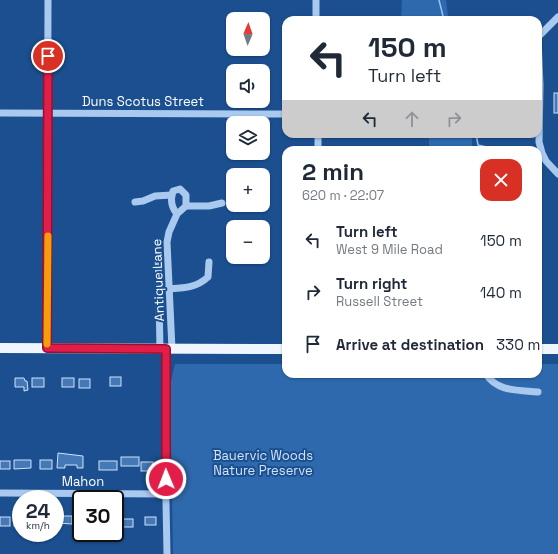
<!DOCTYPE html>
<html lang="en">
<head>
<meta charset="utf-8">
<style>
	body { margin:0; font-family:"Space Grotesk",sans-serif; background:#f6f6f7; color:#1f2937; height:100vh; display:flex; flex-direction:column; font-size:15px; white-space:nowrap }
	* { box-sizing:border-box; margin:0 }
	p { font-size:13px; color:#747a83 }
	.icon { flex:none; width:22px; height:22px; fill:none; stroke:currentColor; stroke-width:2; stroke-linecap:round; stroke-linejoin:round }
	.map { position:relative; flex:1; overflow:hidden }
	.sheet { position:absolute; left:282px; top:146px; width:260px; height:232px; display:flex; flex-direction:column; background:#fff; border-radius:12px; box-shadow:0 1px 3px #0004 }
	.sheet>* { flex:none }
	.banner { position:absolute; left:282px; top:16px; width:260px; height:122px; border-radius:12px; box-shadow:0 1px 3px #0004; background:#fff; color:#1f2937; overflow:hidden }
	.needle { width:26px; rotate:2deg }
	.buttons { position:absolute; left:226px; top:12px; display:grid; gap:8px }
	.buttons a { display:grid; place-items:center; width:44px; height:44px; border-radius:8px; background:#fff; box-shadow:0 1px 3px #0004; font-size:20px }
	.speed { position:absolute; left:12px; top:490px; display:flex; gap:8px; font-size:20px; font-weight:700; text-align:center }
	.speed>* { display:grid; place-content:center; width:52px; height:52px; border-radius:50%; background:#fff; box-shadow:0 1px 3px #0004; line-height:1 }
	.speed small { font-size:10px; font-weight:400 }
	.speed .limit { border:2px solid #111; border-radius:6px; background:#fff; color:#111 }
	.pin { position:absolute; display:grid; place-items:center; width:34px; height:34px; color:#fff; margin:-17px; border:2px solid #fff; border-radius:50%; box-shadow:0 1px 4px #0007 }
	.me { position:absolute; width:44px; margin:-22px; rotate:359deg; stroke-linejoin:round; filter:drop-shadow(0 0 3px #0008) }
	.turn { display:flex; align-items:center; gap:14px; height:84px; padding:0 20px; font-size:18px }
	.turn .icon { width:52px; height:52px; stroke-width:2.5 }
	.turn b { display:block; font-size:28px; line-height:34px }
	.lanes { display:flex; align-items:center; height:38px; padding:0 20px; background:#0003; justify-content:center; gap:20px; direction:ltr }
	.lanes .off { opacity:.35 }
	.round { display:grid; place-items:center; flex:none; width:42px; height:42px; border-radius:12px; background:#f6f6f7 }
	.head { display:flex; align-items:center; justify-content:space-between; height:68px; padding:0 20px }
	h1 { font-size:24px; font-weight:600; line-height:30px }
	ul { padding:0; list-style:none }
	li { display:flex; align-items:center; gap:12px; height:52px; padding:0 20px }
	li div { flex:1 }
	li b { display:block; font-size:15px }
	li em { font-style:normal }
	.map>svg:first-child { display:block }
	.green { fill:#2e69ad }
	.lines { fill:none; stroke-linecap:round; stroke-linejoin:round }
	.stream { stroke:#9cc4f0; stroke-width:1.5 }
	.building { fill:#4478b7; stroke:#cfe3fa }
	.minor { stroke:#a9c9ee; stroke-width:7 }
	.major { stroke:#f0f6ff; stroke-width:10 }
	.route-casing { stroke:#92132f; stroke-width:10 }
	.route { stroke:#e11d48; stroke-width:7 }
	.slow { stroke:#f59e0b; stroke-width:7 }
	.labels { text-anchor:middle; dominant-baseline:central; stroke-width:4; stroke-linejoin:round; paint-order:stroke }
	.street-label { font-size:13px; fill:#fff; stroke:#1b4f8f }
	.park-label { font-size:13px; fill:#cfe3fa; stroke:#1b4f8f }
</style>
</head>
<body>
<div class="map">
<svg width="558" height="554" viewBox="0 0 558 554">
	<rect width="100%" height="100%" fill="#1b4f8f"/>
	<!-- green -->
	<g class="green">
		<path d="M402 0H446L448 16 440 20H401Z"/>
		<rect x="429" y="134" width="43" height="16"/>
		<path d="M175 364H286V374H538V364H558V554H173L170 385Z"/>
	</g>
	<g class="lines">
		<!-- stream -->
		<g class="stream">
			<path d="M439 0 444 20"/>
			<path d="M476 134 478 145 500 150"/>
		</g>
	</g>
	<!-- building -->
	<g class="building">
		<rect x="554" y="93" width="4" height="20"/>
		<rect x="110" y="377" width="11" height="9"/>
		<path d="M15 378H24L25 381H27L28 390 24 391V387H15Z"/>
		<rect x="32" y="378" width="12" height="9"/>
		<rect x="62" y="378" width="12" height="9"/>
		<rect x="79" y="379" width="11" height="9"/>
		<path d="M58 453 83 456V468H77V465H65V468H57Z"/>
		<rect x="121" y="457" width="18" height="9"/>
		<path d="M14 460H31V468L14 469Z"/>
		<rect x="40" y="460" width="12" height="9"/>
		<rect x="0" y="461" width="10" height="8"/>
		<rect x="99" y="461" width="18" height="9"/>
		<rect x="141" y="462" width="12" height="9"/>
		<path d="M57 516H72V524L57 523Z"/>
		<rect x="0" y="517" width="10" height="9"/>
		<rect x="14" y="517" width="7" height="9"/>
		<rect x="145" y="517" width="11" height="8"/>
		<rect x="121" y="519" width="12" height="8"/>
	</g>
	<g class="lines">
		<!-- minor -->
		<g class="minor">
			<path d="M316 0V20"/>
			<path d="M558 17 538 37 540 85 539 142 542 153 546 161 558 174"/>
			<path d="M0 113 286 114"/>
			<path d="M318 134V150"/>
			<path d="M135 202 143 201 155 196 172 195"/>
			<path d="M186 206H209L222 203"/>
			<path d="M158 245 160 349"/>
			<path d="M168 289C184 288 196 288 208 277L209 262"/>
			<path d="M47 348 48 0"/>
			<path d="M166 349 165 449 167 554"/>
			<path d="M172 349 167 242 169 232 177 214 186 206V195L180 189 173 191C170 200 171 207 177 214"/>
			<path d="M486 374C497 392 519 390 538 392"/>
			<path d="M0 493 166 494"/>
		</g>
		<!-- major -->
		<g class="major">
			<path d="M0 348 286 349"/>
			<path d="M538 349H558"/>
		</g>
	</g>
	<g class="lines">
		<defs>
			<path id="route" d="M48 56 47 348 166 349V479"/>
		</defs>
		<!-- route casing -->
		<use href="#route" class="route-casing"/>
		<!-- route -->
		<use href="#route" class="route"/>
		<!-- slow -->
		<path class="slow" d="M47 344 48 236"/>
	</g>
	<g class="labels">
		<!-- street labels -->
		<g class="street-label">
			<text x="143" y="101">Duns Scotus Street</text>
			<text transform="translate(158 280) rotate(-92)">Antique Lane</text>
			<text x="83" y="481">Mahon</text>
		</g>
		<!-- park labels -->
		<g class="park-label">
			<text x="263" y="455">Bauervic Woods<tspan x="263" dy="15">Nature Preserve</tspan></text>
		</g>
	</g>
</svg>
<div class="buttons">
<a><svg class="needle" viewBox="-14 -14 28 28"><path d="M0-13l5 13h-10z" fill="#e53935"/><path d="M0 13l5-13h-10z" fill="#747a83"/></svg></a>
<a><svg class="icon" aria-label="sound" viewBox="0 0 24 24"><path d="M4 9h4l5-4v14l-5-4H4zM17 9q2 3 0 6"/></svg></a>
<a><svg class="icon" aria-label="layers" viewBox="0 0 24 24"><path d="M12 4l9 5-9 5-9-5zM3 14l9 5 9-5"/></svg></a>
<a>+</a>
<a>−</a>
</div>
<div class="speed"><div>24<small>km/h</small></div><div class="limit">30</div></div>
<div class="pin" style="left:48px;top:56px;background:#d93025"><svg class="icon" aria-label="arrive" viewBox="0 0 24 24"><path d="M6 21V4h12l-3 4 3 4H6"/></svg></div>
<svg class="me" style="left:166px;top:479px" viewBox="-20 -20 40 40"><circle r="17" fill="#e11d48" stroke="#fff" stroke-width="3"/><path d="M0-11L8 9 0 5-8 9z" fill="#fff"/></svg>
<div class="banner">
<div class="turn"><svg class="icon" aria-label="left" viewBox="0 0 24 24"><path d="M17 20v-9H6M10 6l-5 5 5 5"/></svg><div><b>150 m</b>Turn left</div></div>
<div class="lanes"><svg class="icon" aria-label="left" viewBox="0 0 24 24"><path d="M17 20v-9H6M10 6l-5 5 5 5"/></svg><svg class="icon off" aria-label="ahead" viewBox="0 0 24 24"><path d="M12 20V5M6 11l6-6 6 6"/></svg><svg class="icon off" aria-label="right" viewBox="0 0 24 24"><path d="M7 20v-9h11M14 6l5 5-5 5"/></svg></div>
</div>
<section class="sheet">
<div class="head"><div><h1>2 min</h1><p>620 m · 22:07</p></div><a class="round" style="background:#d93025;color:#fff"><svg class="icon" aria-label="close" viewBox="0 0 24 24"><path d="M6 6l12 12M18 6L6 18"/></svg></a></div>
<ul>
<li><svg class="icon" aria-label="left" viewBox="0 0 24 24"><path d="M17 20v-9H6M10 6l-5 5 5 5"/></svg><div><b>Turn left</b><p>West 9 Mile Road</p></div><em>150 m</em></li>
<li><svg class="icon" aria-label="right" viewBox="0 0 24 24"><path d="M7 20v-9h11M14 6l5 5-5 5"/></svg><div><b>Turn right</b><p>Russell Street</p></div><em>140 m</em></li>
<li><svg class="icon" aria-label="arrive" viewBox="0 0 24 24"><path d="M6 21V4h12l-3 4 3 4H6"/></svg><div><b>Arrive at destination</b></div><em>330 m</em></li>
</ul>
</section>
</div>
</body>
</html>
